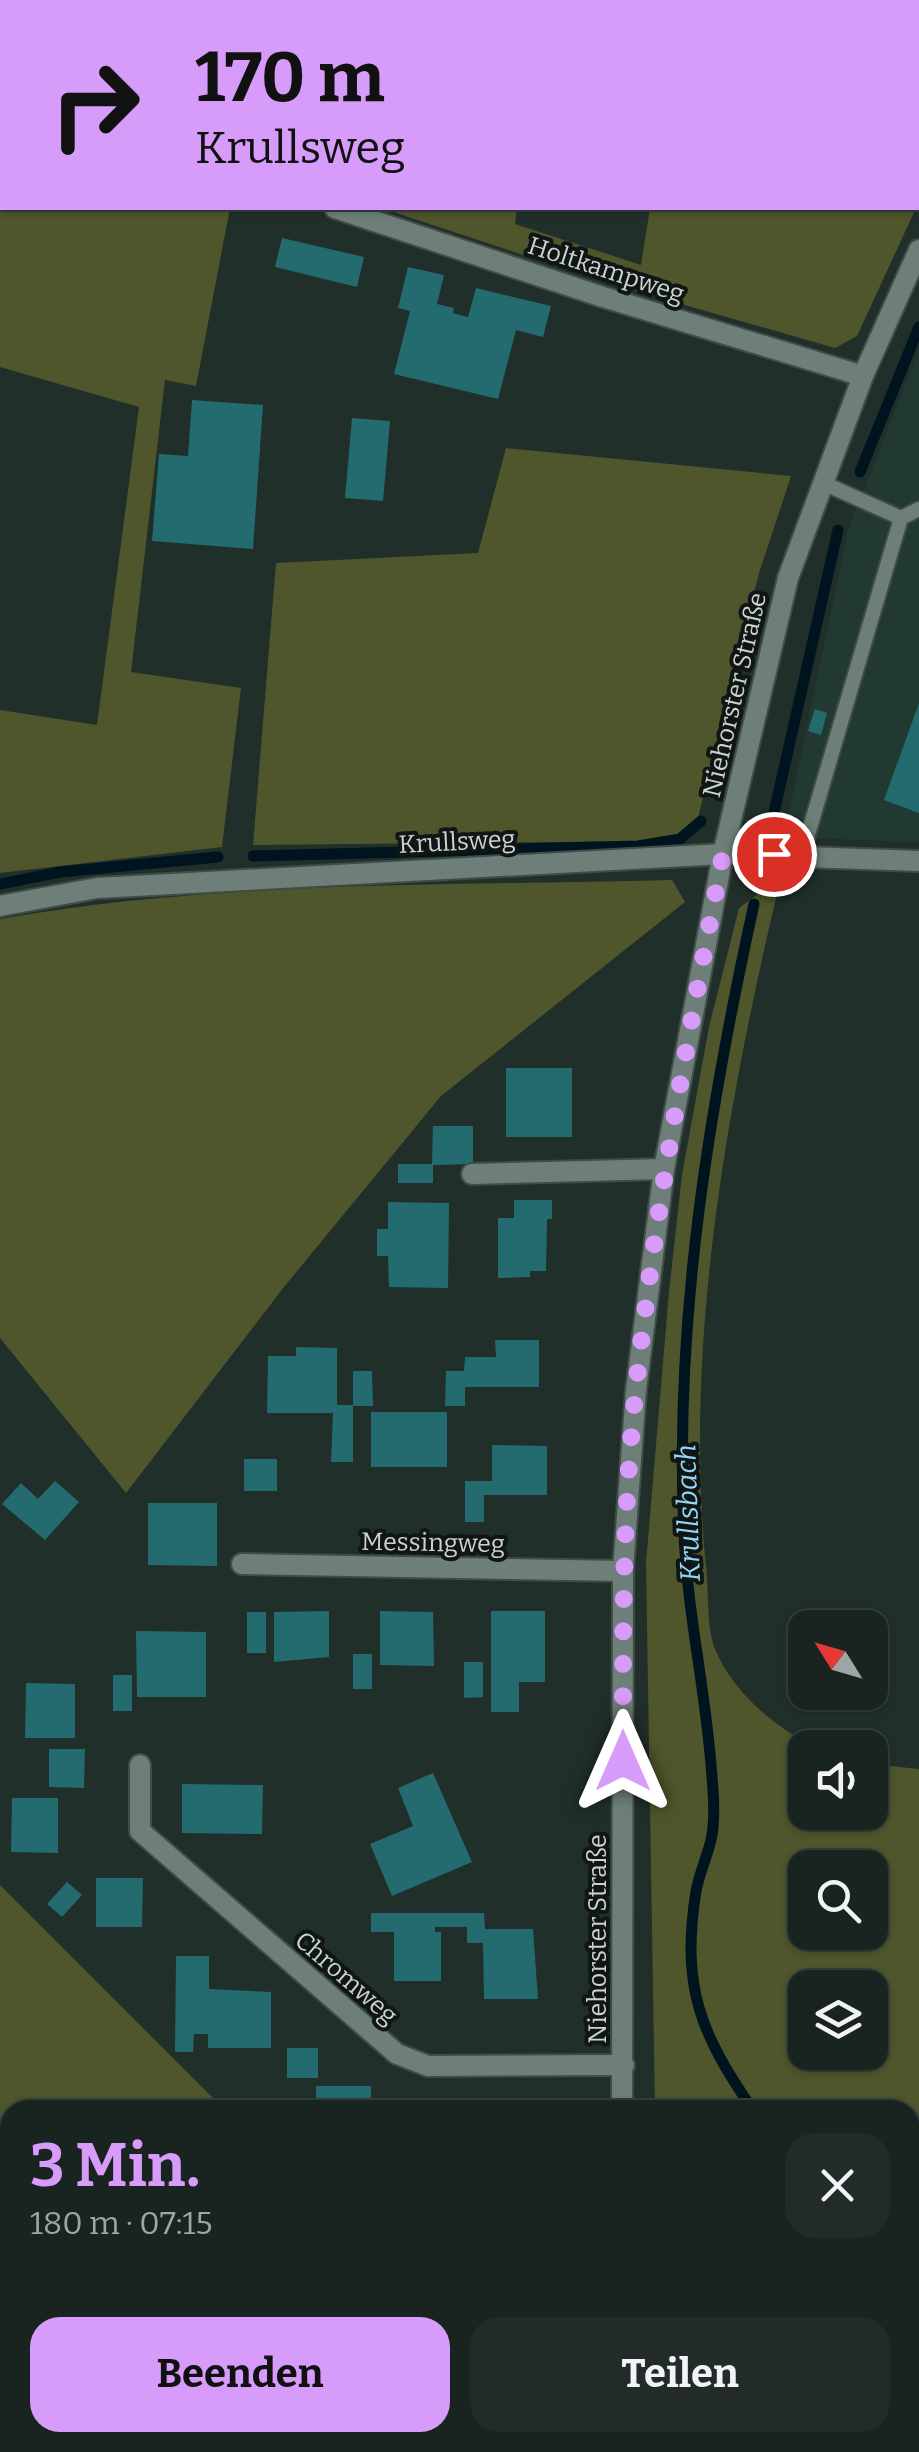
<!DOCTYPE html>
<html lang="de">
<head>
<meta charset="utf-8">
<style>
	body { margin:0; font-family:Bitter,serif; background:#222b29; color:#f1f3f6; height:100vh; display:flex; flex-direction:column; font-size:38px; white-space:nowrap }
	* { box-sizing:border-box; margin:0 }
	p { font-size:32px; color:#9fa4a5 }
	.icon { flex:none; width:55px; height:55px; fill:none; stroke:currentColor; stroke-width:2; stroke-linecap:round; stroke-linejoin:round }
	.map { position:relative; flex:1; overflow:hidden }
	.side { position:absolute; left:0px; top:2100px; width:920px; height:352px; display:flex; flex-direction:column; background:#192320; border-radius:30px 30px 0 0; box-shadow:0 2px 8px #0004,0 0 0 2px #37403e }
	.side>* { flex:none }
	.hud { position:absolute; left:0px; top:0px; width:920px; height:210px; box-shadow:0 2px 8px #0004,0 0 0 2px #37403e; background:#d79bf9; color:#111; overflow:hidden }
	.needle { width:65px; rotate:307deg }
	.fabs { position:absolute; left:788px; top:1610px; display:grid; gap:20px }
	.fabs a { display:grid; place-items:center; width:100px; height:100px; border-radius:20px; background:#192320; box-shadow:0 2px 8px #0004,0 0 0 2px #37403e; font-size:50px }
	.pin { position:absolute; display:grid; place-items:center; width:85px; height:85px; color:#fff; margin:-42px; border:5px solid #fff; border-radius:50%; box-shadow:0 2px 10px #0007 }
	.me { position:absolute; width:110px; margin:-55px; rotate:0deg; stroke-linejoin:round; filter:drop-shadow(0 0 8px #0008) }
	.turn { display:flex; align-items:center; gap:35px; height:210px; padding:0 30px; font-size:45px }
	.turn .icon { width:130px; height:130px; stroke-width:2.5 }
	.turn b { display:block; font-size:70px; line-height:85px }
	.round { display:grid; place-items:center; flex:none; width:105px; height:105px; border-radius:30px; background:#222b29 }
	.summary { display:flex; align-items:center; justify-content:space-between; height:170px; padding:0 30px }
	h1 { font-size:60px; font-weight:700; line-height:75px; color:#d79bf9 }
	.action { display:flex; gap:20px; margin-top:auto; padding:20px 30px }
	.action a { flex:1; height:115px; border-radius:30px; background:#d79bf9; color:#111; font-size:40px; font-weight:700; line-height:115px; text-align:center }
	.action a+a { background:#222b29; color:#f1f3f6 }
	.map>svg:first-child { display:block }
	.built { fill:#223932 }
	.green { fill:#4f562b; fill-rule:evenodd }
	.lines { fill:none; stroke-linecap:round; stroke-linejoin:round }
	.stream { stroke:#001420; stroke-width:11 }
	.building { fill:#236b6f }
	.service-casing { stroke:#3f4c48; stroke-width:18 }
	.minor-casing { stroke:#3f4c48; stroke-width:24 }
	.service { stroke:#6e7f79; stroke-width:14 }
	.minor { stroke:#6e7f79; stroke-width:20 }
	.route { stroke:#d79bf9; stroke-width:18; stroke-dasharray:0 32.4 }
	.labels { text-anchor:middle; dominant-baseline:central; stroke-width:8; stroke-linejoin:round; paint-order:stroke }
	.street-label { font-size:25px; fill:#cbd4d0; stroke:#0f1614 }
	.water-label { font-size:28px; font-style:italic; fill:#94d6f5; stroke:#0f1614 }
</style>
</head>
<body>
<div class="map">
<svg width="919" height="2452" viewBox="0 0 919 2452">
	<rect width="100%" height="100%" fill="#212f2b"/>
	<!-- built -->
	<path class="built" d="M919 350V842L784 837 848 530Z"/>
	<!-- green -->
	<g class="green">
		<path d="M0 93 2 208H230L196 386 165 380 131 672 241 688 222 847 0 873V710L97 725 139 407 0 367Z"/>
		<path d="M381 208H517L515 224 641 265 650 208H916L857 336 835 348 608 283Z"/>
		<path d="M506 448 791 476 759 573 698 818 675 837 647 841 253 845 276 563 478 553Z"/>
		<path d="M781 877C729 1094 683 1342 706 1566 709 1591 706 1626 715 1649 733 1692 774 1727 815 1747L805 1748V1812H870V1764L919 1769V2452H801L802 2443 910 2442V2110H655L646 1563 669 1292 682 1175 709 1027 739 908ZM805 1868H870V1932H805ZM805 1988H870V2052H805Z"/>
		<path d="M672 880 685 902 441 1096 284 1287 126 1493 0 1338V919C221 880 448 886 672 880Z"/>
		<path d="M0 1885 225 2110H10V2442L329 2443 320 2452H8L0 2439Z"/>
	</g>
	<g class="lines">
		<!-- stream -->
		<g class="stream">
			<path d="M860 472 919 327"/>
			<path d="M773 817 838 530"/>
			<path d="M253 856 638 846 680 839 701 821"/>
			<path d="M0 884 60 872 218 857"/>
			<path d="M753 2110C700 2033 681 1987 696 1891 699 1874 707 1857 711 1840 716 1818 713 1788 711 1765 705 1687 687 1611 684 1532 674 1321 709 1109 754 904"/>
			<path d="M910 2269 919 2257"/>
			<path d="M844 2452 846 2442"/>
		</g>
	</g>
	<!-- building -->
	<g class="building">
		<path d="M282 238 364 257 357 287 275 267Z"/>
		<path d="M408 267 444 275 437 304 454 308 453 313 468 317 476 288 551 306 543 337 516 330 498 399 394 374 410 311 398 308Z"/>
		<path d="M192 400 263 405 253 549 152 541 159 454 188 456Z"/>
		<path d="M352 418 390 421 383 501 345 498Z"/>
		<path d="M919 703V813L884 800Z"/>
		<path d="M815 709 827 713 821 735 808 731Z"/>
		<rect x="506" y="1068" width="66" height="69"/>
		<path d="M433 1126H473V1164L433 1165V1183H398V1164H432Z"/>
		<path d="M514 1200H552V1219H547L546 1271H530V1277L498 1278V1218H514Z"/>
		<path d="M388 1202 449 1203 448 1288 389 1287 388 1256H377V1229H388Z"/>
		<path d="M495 1340H539V1387H465V1406H445L446 1371H464L465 1357H496Z"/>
		<path d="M296 1347 337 1348V1405H353V1462H331L333 1413H267L268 1356H296Z"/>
		<path d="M353 1371H372L373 1406H353Z"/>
		<rect x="371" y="1412" width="76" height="55"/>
		<path d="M492 1445 547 1446V1495H484V1522H465V1481H492Z"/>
		<rect x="244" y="1459" width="33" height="32"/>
		<path d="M55 1481 79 1502 45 1540 2 1504 21 1483 38 1499Z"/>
		<path d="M148 1503H217V1566L148 1565Z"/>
		<path d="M329 1611V1657L274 1662V1612Z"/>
		<path d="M380 1611 433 1612 434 1666 380 1665Z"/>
		<path d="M491 1611H545V1682H519V1712H491Z"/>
		<rect x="247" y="1612" width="19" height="41"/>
		<path d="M136 1631 206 1632V1697H137Z"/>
		<rect x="353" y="1654" width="19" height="35"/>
		<path d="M464 1662H483V1697L464 1698Z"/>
		<rect x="113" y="1675" width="19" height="36"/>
		<path d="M26 1683 75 1684V1738H25Z"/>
		<path d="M49 1749H85L84 1788 49 1787Z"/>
		<path d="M433 1773 472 1862 392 1896 370 1844 413 1826 398 1788Z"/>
		<path d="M182 1784 263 1785 262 1834 182 1833Z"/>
		<path d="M12 1798H58V1853L11 1852Z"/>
		<path d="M96 1878H143L142 1927H96Z"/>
		<path d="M67 1882 82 1895 62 1917 47 1904Z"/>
		<path d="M371 1913H484L485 1929H533L538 1999H484L483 1943H467V1927H435V1932H441V1981H394V1932H371Z"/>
		<path d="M176 1956H209V1989L271 1992V2048H208V2034H194L193 2052H175Z"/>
		<rect x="287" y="2048" width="31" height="30"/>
		<rect x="316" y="2086" width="55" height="24"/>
		<path d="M436 2442H513L511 2452H474Z"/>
		<path d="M660 2442H717L715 2452H659Z"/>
	</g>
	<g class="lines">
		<defs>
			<g id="service">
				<path d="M901 518 919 509"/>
				<path d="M802 855 901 518 823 483"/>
			</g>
			<g id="minor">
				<path d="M0 79 2 80"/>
				<path d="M335 208 603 297 863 376"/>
				<path d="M0 906 97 888 723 854 919 861"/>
				<path d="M472 1174 664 1169"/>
				<path d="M242 1564 623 1571"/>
				<path d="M140 1765V1831L397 2054 428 2066 624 2065"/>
				<path d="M622 2110 623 1571 636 1390 664 1169 723 854 788 578 863 376 919 250"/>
				<path d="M585 2452 587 2442"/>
			</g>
		</defs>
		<!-- service casing -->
		<use href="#service" class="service-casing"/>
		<!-- minor casing -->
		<use href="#minor" class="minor-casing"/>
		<!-- service -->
		<use href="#service" class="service"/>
		<!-- minor -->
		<use href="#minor" class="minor"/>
	</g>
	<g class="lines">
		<!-- route -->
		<path class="route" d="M623 1761C623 1636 622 1512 636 1388 655 1209 689 1032 723 854H774"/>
	</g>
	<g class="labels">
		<!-- street labels -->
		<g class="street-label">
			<text transform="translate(606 270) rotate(18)">Holtkampweg</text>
			<text transform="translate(735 695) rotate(-77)">Niehorster Straße</text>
			<text transform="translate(457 842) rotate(-3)">Krullsweg</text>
			<text transform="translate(433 1543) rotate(1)">Messingweg</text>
			<text transform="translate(598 1939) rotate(-90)">Niehorster Straße</text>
			<text transform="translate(346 1978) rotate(41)">Chromweg</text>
		</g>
		<!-- water labels -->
		<g class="water-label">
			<text transform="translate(688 1513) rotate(-92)">Krullsbach</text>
		</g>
	</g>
</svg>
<div class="fabs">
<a><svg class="needle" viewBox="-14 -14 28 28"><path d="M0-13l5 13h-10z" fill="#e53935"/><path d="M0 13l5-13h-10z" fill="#9fa4a5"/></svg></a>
<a><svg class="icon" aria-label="sound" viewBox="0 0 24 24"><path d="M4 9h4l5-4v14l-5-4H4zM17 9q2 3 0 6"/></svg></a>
<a><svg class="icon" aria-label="search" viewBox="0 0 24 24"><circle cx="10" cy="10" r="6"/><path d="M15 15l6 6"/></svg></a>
<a><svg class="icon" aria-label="layers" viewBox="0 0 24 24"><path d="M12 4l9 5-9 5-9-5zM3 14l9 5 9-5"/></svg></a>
</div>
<div class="pin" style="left:774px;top:854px;background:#d93025"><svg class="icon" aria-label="arrive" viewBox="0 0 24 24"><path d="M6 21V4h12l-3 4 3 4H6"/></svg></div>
<svg class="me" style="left:623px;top:1761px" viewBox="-20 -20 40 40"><path d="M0-17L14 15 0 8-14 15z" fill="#d79bf9" stroke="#fff" stroke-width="4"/></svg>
<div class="hud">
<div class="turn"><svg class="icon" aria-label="right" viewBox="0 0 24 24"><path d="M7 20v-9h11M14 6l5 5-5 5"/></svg><div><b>170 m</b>Krullsweg</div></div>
</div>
<section class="side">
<div class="summary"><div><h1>3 Min.</h1><p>180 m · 07:15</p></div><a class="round"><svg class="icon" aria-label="close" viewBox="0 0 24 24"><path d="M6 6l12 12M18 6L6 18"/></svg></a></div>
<div class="action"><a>Beenden</a><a>Teilen</a></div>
</section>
</div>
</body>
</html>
